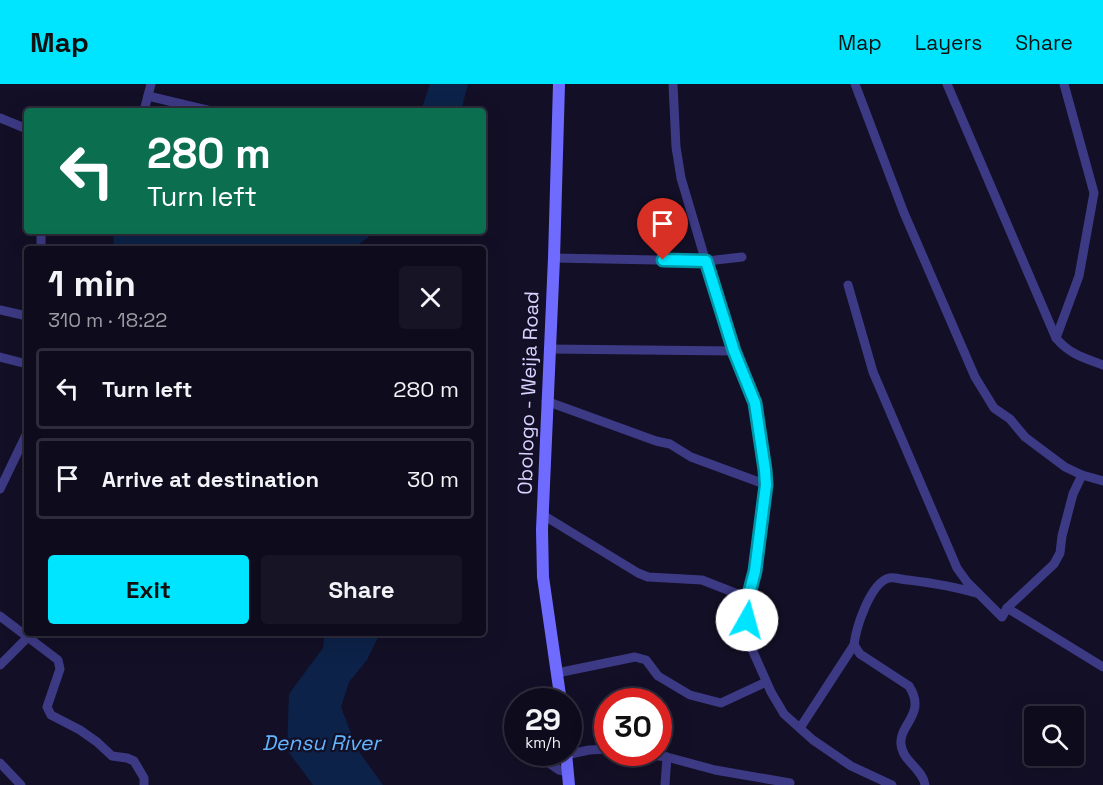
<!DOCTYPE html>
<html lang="en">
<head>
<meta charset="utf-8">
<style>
	body { margin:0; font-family:"Space Grotesk",sans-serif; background:#171425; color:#f1f3f6; height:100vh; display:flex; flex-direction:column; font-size:22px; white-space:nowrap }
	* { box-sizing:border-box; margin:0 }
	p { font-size:20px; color:#9b9ba3 }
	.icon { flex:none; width:33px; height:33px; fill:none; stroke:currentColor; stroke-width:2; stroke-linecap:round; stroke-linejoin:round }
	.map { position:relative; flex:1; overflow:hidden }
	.details { position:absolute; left:24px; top:162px; width:462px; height:390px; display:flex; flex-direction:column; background:#0e0b1c; border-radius:6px; box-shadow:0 6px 24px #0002,0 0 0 2px #2e2b3b }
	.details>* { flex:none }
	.top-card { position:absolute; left:24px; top:24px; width:462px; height:126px; border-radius:6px; box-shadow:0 6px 24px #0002,0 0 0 2px #2e2b3b; background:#0b6e4f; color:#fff; overflow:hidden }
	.fabs { position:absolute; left:1024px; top:622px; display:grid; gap:12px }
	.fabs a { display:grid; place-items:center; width:60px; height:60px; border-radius:6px; background:#0e0b1c; box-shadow:0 6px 24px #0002,0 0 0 2px #2e2b3b; font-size:30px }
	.speed { position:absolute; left:504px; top:604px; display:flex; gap:12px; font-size:30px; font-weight:700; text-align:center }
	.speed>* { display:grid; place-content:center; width:78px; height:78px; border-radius:50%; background:#0e0b1c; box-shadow:0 6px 24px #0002,0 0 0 2px #2e2b3b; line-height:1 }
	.speed small { font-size:15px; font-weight:400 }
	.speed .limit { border:9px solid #d22; background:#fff; color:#111 }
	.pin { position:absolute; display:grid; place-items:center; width:51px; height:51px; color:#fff; margin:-62px -26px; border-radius:50% 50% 50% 0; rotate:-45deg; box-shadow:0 0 6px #0007 }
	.pin .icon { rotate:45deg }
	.me { position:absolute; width:66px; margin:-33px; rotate:7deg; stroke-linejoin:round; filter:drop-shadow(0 0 4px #0008) }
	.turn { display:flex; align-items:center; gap:21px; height:126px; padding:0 24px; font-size:27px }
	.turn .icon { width:78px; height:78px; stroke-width:2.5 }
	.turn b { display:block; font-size:42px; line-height:51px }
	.round { display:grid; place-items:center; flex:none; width:63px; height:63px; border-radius:6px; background:#171425 }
	.head { display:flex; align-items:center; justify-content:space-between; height:102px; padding:0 24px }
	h1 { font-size:36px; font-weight:600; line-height:45px }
	.action { display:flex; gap:12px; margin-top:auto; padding:12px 24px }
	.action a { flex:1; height:69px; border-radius:6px; background:#00e5ff; color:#111; font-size:24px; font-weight:600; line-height:69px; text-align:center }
	.action a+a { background:#171425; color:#f1f3f6 }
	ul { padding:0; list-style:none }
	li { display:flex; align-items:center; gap:18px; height:81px; margin:0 12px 9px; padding:0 12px; border:3px solid #2e2b3b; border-radius:6px }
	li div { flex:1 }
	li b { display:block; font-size:22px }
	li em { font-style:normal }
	header { display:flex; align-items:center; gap:36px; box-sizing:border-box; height:84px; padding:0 30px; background:#00e5ff; color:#111 }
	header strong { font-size:28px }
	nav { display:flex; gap:33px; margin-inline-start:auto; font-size:21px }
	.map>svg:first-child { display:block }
	.water { fill:#0c2248 }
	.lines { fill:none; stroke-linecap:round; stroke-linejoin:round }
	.street { stroke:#3d3a85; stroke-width:9 }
	.secondary { stroke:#6f6bff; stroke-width:12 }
	.route-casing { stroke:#0095a6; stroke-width:15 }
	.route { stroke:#00e5ff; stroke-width:10 }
	.labels { text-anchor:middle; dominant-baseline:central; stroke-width:4.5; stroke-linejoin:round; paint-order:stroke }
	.street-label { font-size:20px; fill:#d9d4ff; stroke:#130f26 }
	.water-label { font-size:21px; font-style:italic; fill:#62b6ff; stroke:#130f26 }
</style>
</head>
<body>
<header>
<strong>Map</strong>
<nav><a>Map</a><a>Layers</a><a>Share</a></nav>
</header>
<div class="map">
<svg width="1103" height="701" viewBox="0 0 1103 701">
	<rect width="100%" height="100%" fill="#130f26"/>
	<!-- water -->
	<g class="water">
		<path d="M430 0H468L461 27H421Z"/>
		<path d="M113 147H376L353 165H209L190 163 187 165H114Z"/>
		<path d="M325 549H380L367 576 349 598 341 623 357 665 383 701H313L287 666 289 610 323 564Z"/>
	</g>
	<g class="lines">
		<!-- street -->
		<g class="street">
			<path d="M673 0 676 63 681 94 722 232 734 267 755 319 763 372 767 401 755 487 748 514 746 536 747 547 751 563 771 608 784 630 813 656 851 682 892 701"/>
			<path d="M855 0 904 129 975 293 994 324 1010 335 1025 353 1065 383 1082 391 1103 397"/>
			<path d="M947 0 1056 254C1069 270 1084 274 1103 281"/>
			<path d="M148 12 211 27"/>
			<path d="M144 27 151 0"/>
			<path d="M0 34 27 45"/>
			<path d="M41 165V147"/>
			<path d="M554 174 707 177 742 173"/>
			<path d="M848 201 873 288 957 484 967 498 1002 533 1007 524 1054 480 1060 469 1062 452 1073 410 1082 391"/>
			<path d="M0 226 27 232"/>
			<path d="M1056 254 1079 192 1094 109 1064 0"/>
			<path d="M549 265 734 267"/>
			<path d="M0 273 27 280"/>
			<path d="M546 317 656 357 670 360 691 373 767 401"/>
			<path d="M0 405 27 349"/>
			<path d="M543 431 638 489 648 493 702 496 748 514"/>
			<path d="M1007 524 1103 583"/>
			<path d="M0 532 58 576 60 585 47 623 51 631 80 646 97 658 112 672 127 674 134 677 144 694V701"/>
			<path d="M0 581 28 553"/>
			<path d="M557 589 635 573 646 576 658 592 690 611 721 619 766 598"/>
			<path d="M800 644 854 561"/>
			<path d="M635 669 667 673 715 686 790 699"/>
			<path d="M536 670 559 686 568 688"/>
			<path d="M566 671 589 666 608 665"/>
			<path d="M0 679 21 701"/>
			<path d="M665 701 667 673"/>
			<path d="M925 701C923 685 902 677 901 660 899 640 927 630 909 602L860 570 854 561C856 544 870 499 889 494 895 493 903 496 908 496 932 499 953 502 976 509"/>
		</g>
		<!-- secondary -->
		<g class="secondary">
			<path d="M559 0 554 174 542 446 543 493 561 618"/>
			<path d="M566 669 569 701"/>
		</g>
	</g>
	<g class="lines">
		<defs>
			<path id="route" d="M663 176 706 177 734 267 755 319 765 386 766 401 755 487 748 514 747 536"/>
		</defs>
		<!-- route casing -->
		<use href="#route" class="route-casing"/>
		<!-- route -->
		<use href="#route" class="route"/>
	</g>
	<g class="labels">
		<!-- street labels -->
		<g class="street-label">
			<text transform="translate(528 309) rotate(-88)">Obologo - Weija Road</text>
		</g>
		<!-- water labels -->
		<g class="water-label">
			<text x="321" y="658">Densu River</text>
		</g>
	</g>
</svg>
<div class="fabs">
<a><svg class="icon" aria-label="search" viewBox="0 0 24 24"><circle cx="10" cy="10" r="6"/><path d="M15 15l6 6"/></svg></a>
</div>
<div class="speed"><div>29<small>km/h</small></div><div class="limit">30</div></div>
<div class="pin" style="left:663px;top:176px;background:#d93025"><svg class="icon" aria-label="arrive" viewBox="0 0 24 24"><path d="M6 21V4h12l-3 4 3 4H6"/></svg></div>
<svg class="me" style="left:747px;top:536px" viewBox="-20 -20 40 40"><circle r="19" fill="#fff"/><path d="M0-13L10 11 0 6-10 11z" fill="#00e5ff"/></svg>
<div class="top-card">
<div class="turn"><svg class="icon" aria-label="left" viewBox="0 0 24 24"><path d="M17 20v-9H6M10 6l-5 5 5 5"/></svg><div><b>280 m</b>Turn left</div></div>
</div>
<section class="details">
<div class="head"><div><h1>1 min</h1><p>310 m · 18:22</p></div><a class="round"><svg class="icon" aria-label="close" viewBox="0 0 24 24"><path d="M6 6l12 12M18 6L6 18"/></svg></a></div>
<ul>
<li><svg class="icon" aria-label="left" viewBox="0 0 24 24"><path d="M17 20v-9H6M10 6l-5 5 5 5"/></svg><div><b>Turn left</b></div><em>280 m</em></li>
<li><svg class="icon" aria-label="arrive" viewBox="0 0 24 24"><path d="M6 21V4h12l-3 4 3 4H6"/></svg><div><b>Arrive at destination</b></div><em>30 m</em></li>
</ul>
<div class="action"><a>Exit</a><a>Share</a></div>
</section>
</div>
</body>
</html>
